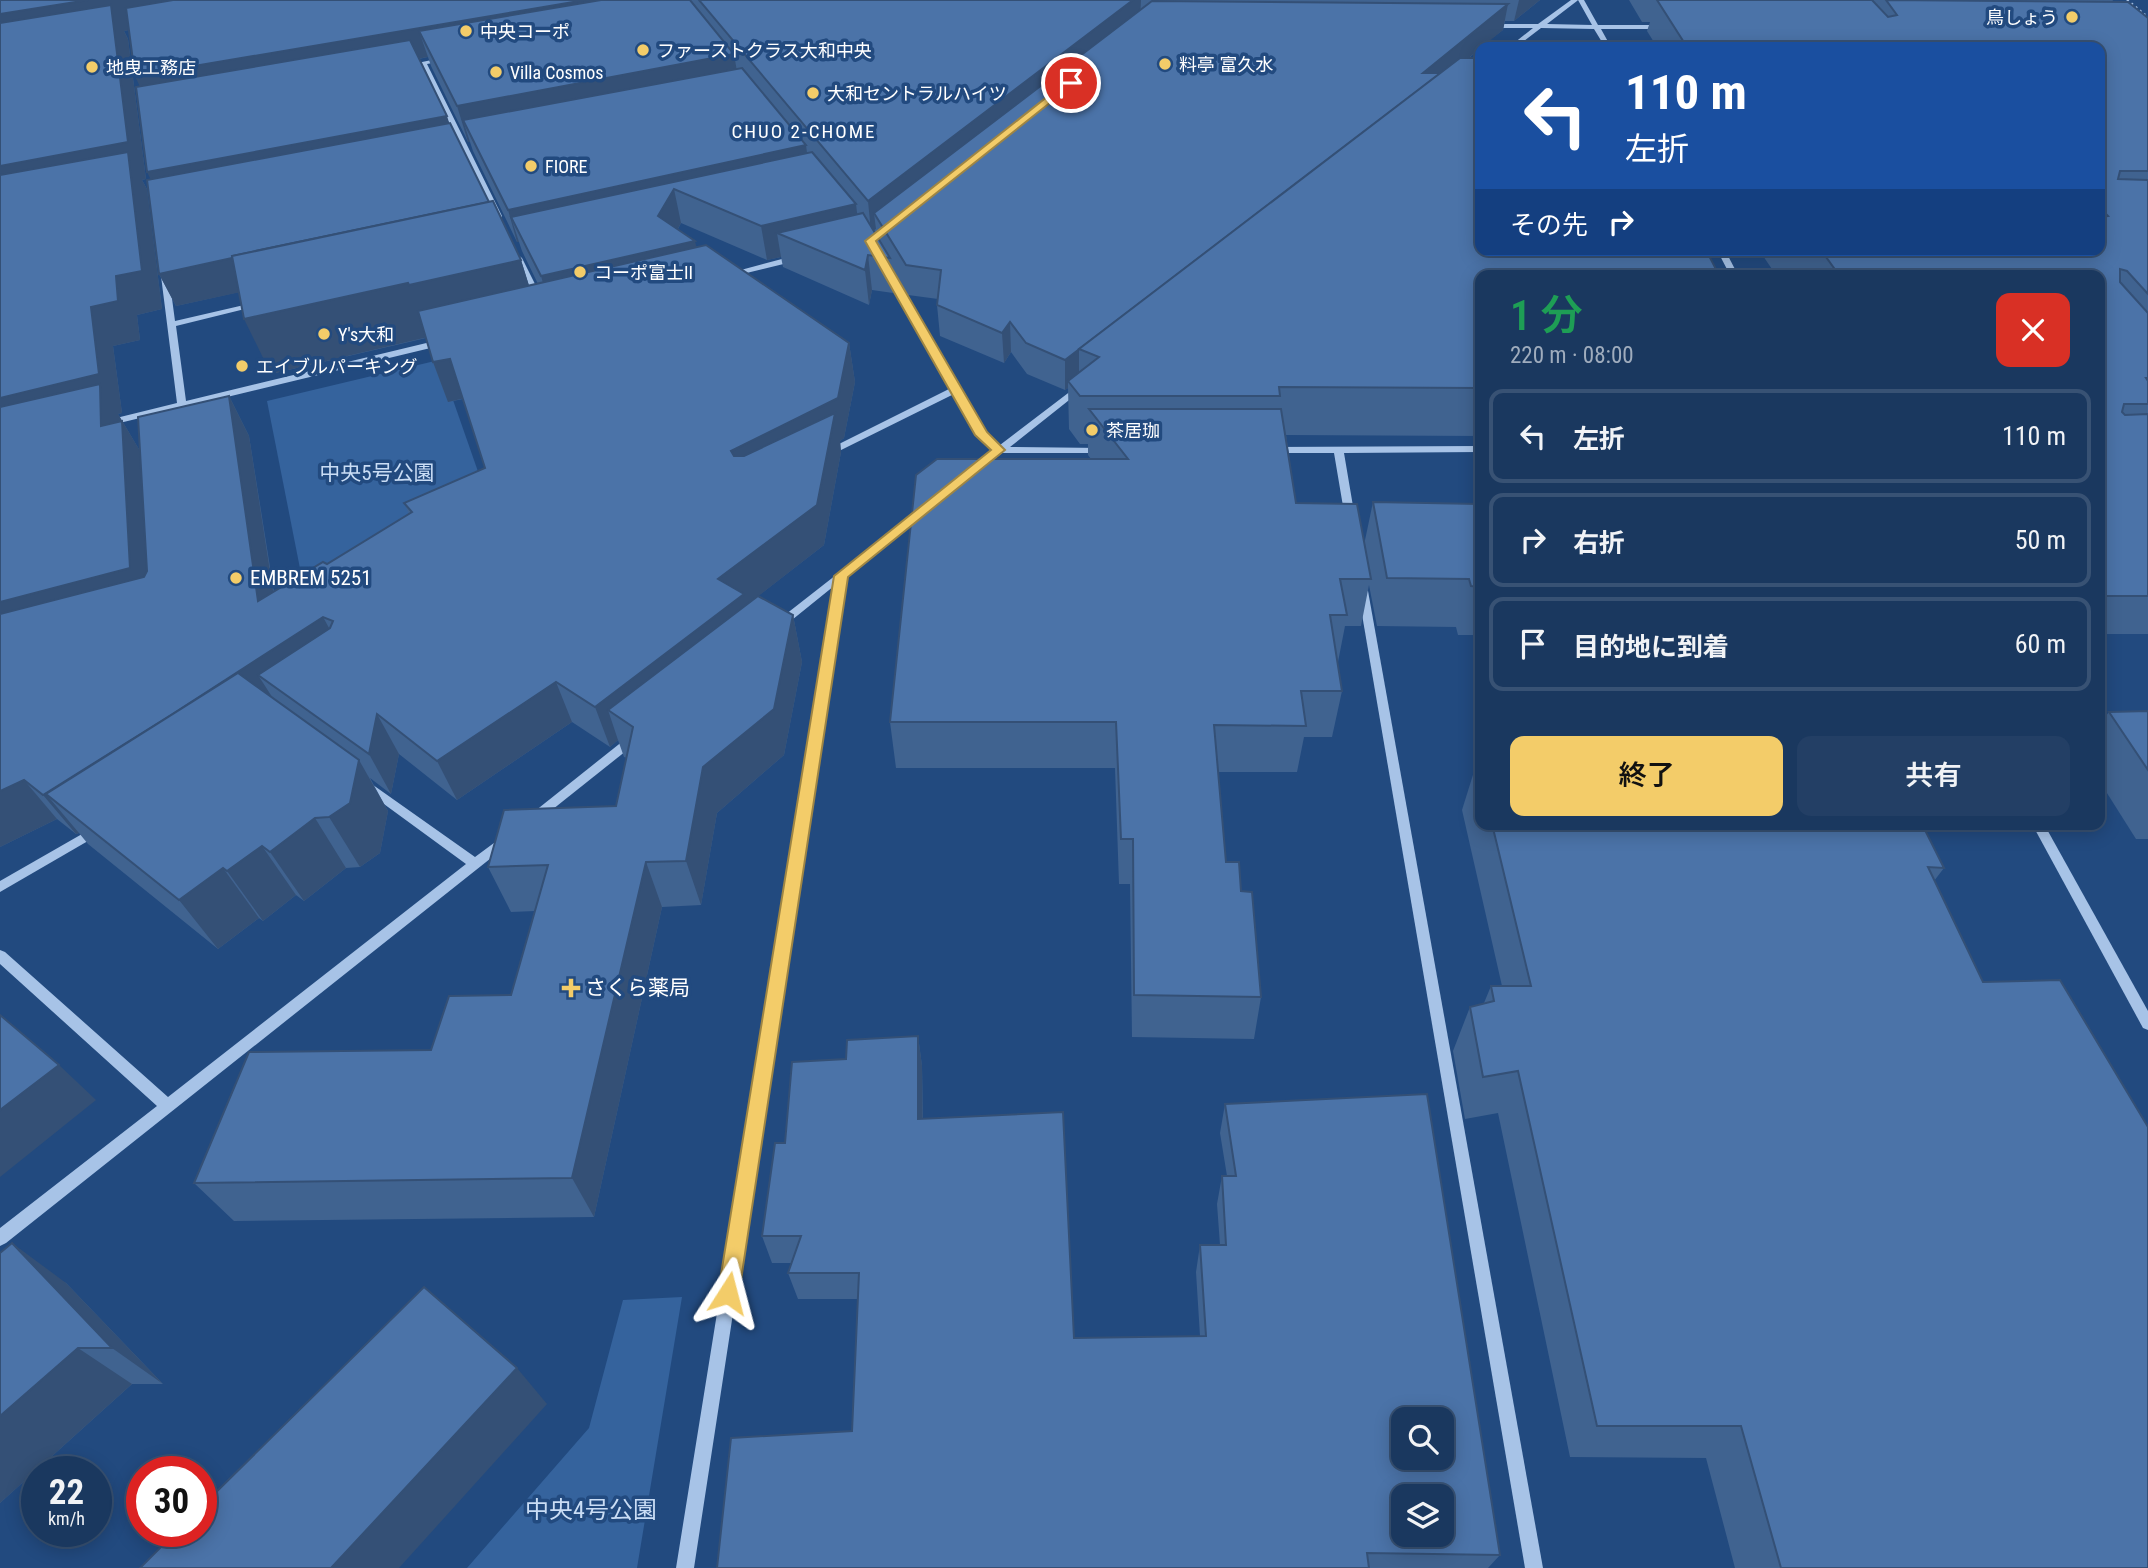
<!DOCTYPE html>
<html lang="ja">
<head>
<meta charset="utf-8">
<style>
	body { margin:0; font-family:"Roboto Condensed","Noto Sans JP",sans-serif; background:#233f65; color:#f1f3f6; height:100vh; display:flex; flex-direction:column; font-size:26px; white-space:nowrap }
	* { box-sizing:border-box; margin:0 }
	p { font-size:23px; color:#9facbd }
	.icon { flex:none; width:38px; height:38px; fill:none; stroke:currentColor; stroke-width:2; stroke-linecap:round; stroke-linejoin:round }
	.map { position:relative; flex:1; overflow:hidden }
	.side { position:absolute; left:1475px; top:270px; width:630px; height:560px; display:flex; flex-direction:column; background:#1a385f; border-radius:14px; box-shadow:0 4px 18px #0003,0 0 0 2px #385274 }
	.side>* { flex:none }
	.hud { position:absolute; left:1475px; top:42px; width:630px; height:214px; border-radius:14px; box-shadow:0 4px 18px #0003,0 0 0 2px #385274; background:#1a4fa0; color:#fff; overflow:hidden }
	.buttons { position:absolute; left:1391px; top:1407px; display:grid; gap:14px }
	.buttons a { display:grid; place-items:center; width:63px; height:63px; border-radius:14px; background:#1a385f; box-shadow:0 4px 18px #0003,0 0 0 2px #385274; font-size:35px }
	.speed { position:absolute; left:21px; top:1456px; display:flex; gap:14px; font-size:35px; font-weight:700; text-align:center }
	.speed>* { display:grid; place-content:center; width:91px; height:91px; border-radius:50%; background:#1a385f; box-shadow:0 4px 18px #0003,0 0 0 2px #385274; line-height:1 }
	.speed small { font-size:18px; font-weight:400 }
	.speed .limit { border:10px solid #d22; background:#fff; color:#111 }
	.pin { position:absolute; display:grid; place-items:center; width:60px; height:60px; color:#fff; margin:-30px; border:4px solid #fff; border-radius:50%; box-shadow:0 2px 7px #0007 }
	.me { position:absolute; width:77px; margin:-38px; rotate:9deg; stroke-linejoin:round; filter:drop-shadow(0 0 5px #0008) }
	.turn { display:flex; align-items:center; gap:24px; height:147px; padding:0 35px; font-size:32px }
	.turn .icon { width:91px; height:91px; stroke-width:2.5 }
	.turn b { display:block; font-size:49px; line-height:60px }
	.then { display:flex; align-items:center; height:66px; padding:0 35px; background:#0003; gap:14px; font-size:26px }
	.round { display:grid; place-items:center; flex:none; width:74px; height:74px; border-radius:14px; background:#233f65 }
	.summary { display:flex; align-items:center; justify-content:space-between; height:119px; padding:0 35px }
	h1 { font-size:42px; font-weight:600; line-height:52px; color:#1e9e55 }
	.cta { display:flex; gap:14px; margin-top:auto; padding:14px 35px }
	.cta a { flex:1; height:80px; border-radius:14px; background:#f3cc69; color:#111; font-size:28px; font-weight:600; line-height:80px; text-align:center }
	.cta a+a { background:#233f65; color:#f1f3f6 }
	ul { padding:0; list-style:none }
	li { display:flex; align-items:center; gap:21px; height:94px; margin:0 14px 10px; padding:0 21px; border:4px solid #385274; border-radius:14px }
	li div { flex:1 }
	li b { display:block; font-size:26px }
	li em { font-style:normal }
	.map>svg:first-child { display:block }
	.green { fill:#35639d }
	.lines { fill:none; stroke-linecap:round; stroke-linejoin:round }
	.path { stroke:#a7c3e7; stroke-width:2.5; stroke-dasharray:2 3.5; stroke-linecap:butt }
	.minor { fill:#a7c3e7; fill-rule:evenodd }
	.wall { fill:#406390; fill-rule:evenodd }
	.shaded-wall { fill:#345076 }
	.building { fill:#4b73a8; stroke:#345076; stroke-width:2; fill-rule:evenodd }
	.route { fill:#f3cc69; stroke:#9e8544; stroke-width:2 }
	.poi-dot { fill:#f3cc69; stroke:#224a7f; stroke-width:2.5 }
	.labels { text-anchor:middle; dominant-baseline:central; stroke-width:7; stroke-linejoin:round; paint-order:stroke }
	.far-poi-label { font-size:18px; fill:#fff; stroke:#224a7f; text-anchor:start }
	.far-neighbourhood-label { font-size:19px; letter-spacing:2px; fill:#fff; stroke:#224a7f }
	.park-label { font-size:21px; fill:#caddf5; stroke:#224a7f }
	.poi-label { font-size:21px; fill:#fff; stroke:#224a7f; text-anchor:start }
	.near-park-label { font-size:24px; fill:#caddf5; stroke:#224a7f }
</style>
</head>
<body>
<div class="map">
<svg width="2148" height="1568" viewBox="0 0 2148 1568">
	<rect width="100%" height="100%" fill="#224a7f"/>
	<!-- green -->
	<g class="green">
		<path d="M439 360 496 523 308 609 267 401Z"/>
		<path d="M682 1297 637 1568H467L589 1428 623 1300Z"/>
	</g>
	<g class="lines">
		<!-- path -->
		<path class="path" d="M2127 0 2145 15"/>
		<!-- minor -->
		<g class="minor">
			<path d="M1571 0H1584L1598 25H1665L1668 27 1665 29H1601L1611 47H1605L1594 29 1541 28 1516 47H1509L1533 28H1487L1484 26 1487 24H1538ZM1578 0 1592 25 1547 24 1577 1Z"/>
			<path d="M446 57 449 59 448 60 427 64 502 216 501 218 494 216 421 65 406 68 403 66Z"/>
			<path d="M1717 250H1725L1738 275H1730Z"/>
			<path d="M518 255 522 258 542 298 541 300 534 298 514 258Z"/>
			<path d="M797 255 801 258 800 260 730 277 726 274Z"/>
			<path d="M885 263 889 266 986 432 1000 445 1080 384 1083 385V389L1010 447 1102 448 1107 451 1105 453H1002L980 471H972V467L994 450 979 436 954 394 829 456H823V452L951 388 881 266Z"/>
			<path d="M165 273 169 276 175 321 257 302 261 305 176 326 186 401 443 339 447 342 443 345 107 426 104 425V421L177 403 161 276Z"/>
			<path d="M1480 446V452L1344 453 1355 518 1350 521 1345 518 1334 453H1271L1266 450 1271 447Z"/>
			<path d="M923 507 927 508V512L846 576 694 1568H676L834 586 782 628 778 629 772 625Z"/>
			<path d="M1363 587 1368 591 1543 1568H1525L1358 591Z"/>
			<path d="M632 736 638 740 636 743 538 821H530L528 818 530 815 628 737Z"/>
			<path d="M366 780 475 857 502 837H510L512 840 510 843 6 1243 0 1246V1228L157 1106 0 964V950L5 952 168 1097 466 864 362 788 360 785Z"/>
			<path d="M2032 824H2044L2148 1011V1030L2143 1028Z"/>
			<path d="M96 826 100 828 102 831 100 834 0 892V881Z"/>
		</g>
	</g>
	<!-- wall -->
	<g class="wall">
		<path d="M0 0H1540L1514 21H1505L1503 30 1480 47V49L1469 58 1480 275V436L1286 435 1296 503 1364 545 1373 502 1480 504V635H1458L1456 627 1377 626 1369 585 1361 626H1345L1338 662H1337L1342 691 1332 737H1304L1297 772H1218L1226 862 1241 891 1261 997 1254 1039 1132 1037 1130 884H1119L1115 768H896L890 722 1091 459 1088 455V444H1080L1069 429 1068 388 1065 390 1027 374 1011 352 1004 363 940 336 937 305 938 299 908 295 890 264 893 293 872 290 869 305 783 267 781 257 767 260 681 223 678 229 697 247 849 343 855 382 844 438 840 441 841 452 824 545 758 596 793 615 802 662 784 755 717 813 701 905 662 907 594 1217 234 1221 194 1183 431 1050 511 995 535 911 511 912 488 867 616 806 627 758 624 757 618 740 610 747 572 722 457 800 399 754 391 794 370 778 388 811 380 853 360 867 346 868 304 901 296 895 263 921 259 918 218 949 88 844 79 833 76 834 57 819 0 847ZM129 30 140 86 151 179 159 274 176 306 239 292 271 374 426 338 433 362 448 402 463 399 485 468 404 503 409 514 327 564 274 592 249 436 229 396 140 451 118 414 122 413 113 346 140 340 137 315 162 309 147 189 142 180 146 179 128 39 124 31ZM428 57 431 66 468 142H470L473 151 517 242H519L522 251 538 284 529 286 521 260 489 202 449 123 419 59Z"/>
		<path d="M1629 0H2113L2112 2 2148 18V634H2100V275H1776L1759 250H2100V47H1657L1647 31 1650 22H1642Z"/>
		<path d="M2148 711V839H2136L2100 782V723L2109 712Z"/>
		<path d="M1477 762H1480V824H1922L1944 868 1934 881 2148 1568H1735L1706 1458 1570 1457 1498 1113 1465 1119 1453 1051 1470 1007 1484 1003 1491 986H1502L1462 810Z"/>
		<path d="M918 1036 922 1066 923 1118 1074 1338 1200 1336 1196 1272 1200 1245H1220L1217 1204 1222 1176H1227L1220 1133 1225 1104 1500 1555 1488 1568H717L852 1431 858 1299H798L788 1273 792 1263H772L762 1236 785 1143 846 1059Z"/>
		<path d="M0 1253 66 1283 163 1384H132L0 1503Z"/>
	</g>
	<!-- shaded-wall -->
	<g class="shaded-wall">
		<path d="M88 0H303L124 31 128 39 146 179 142 180 147 189 162 309 137 315 140 340 113 346 122 413 118 414 146 461 156 608 0 650V14Z"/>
		<path d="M585 0H678L419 31 428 57 149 106 135 76Z"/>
		<path d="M1133 0H1141L1140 23 874 213 876 229 871 232 868 201Z"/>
		<path d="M1519 0H1540L1514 21Z"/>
		<path d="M1508 4 1503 30 1099 357 1079 349V379L1068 381V388L1065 390V360Z"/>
		<path d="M734 54 740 89 463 120 470 142H468L457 106Z"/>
		<path d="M447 116 456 145 162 202 147 172Z"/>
		<path d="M806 145 810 176 674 189 681 223 668 247 695 241 703 275 551 311 541 276 511 217 519 242H517L508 210Z"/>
		<path d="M856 204 860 238 777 233 781 257 767 260 761 226Z"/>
		<path d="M868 255 872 290 869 305 865 270Z"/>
		<path d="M237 257 250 290 176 306 159 274Z"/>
		<path d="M521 260 538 314 428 337 271 374 244 319 408 283Z"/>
		<path d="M1010 322 1011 352 1004 363 1002 333Z"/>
		<path d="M849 343 855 382 844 438 840 441 841 452 824 545 747 605 633 727 608 710 618 740 610 747 595 707 740 491 731 451Z"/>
		<path d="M450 359 465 398 448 402 433 362Z"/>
		<path d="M229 396 249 436 281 642 258 601Z"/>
		<path d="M793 615 802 662 784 755 717 813 701 905 686 861 703 767Z"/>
		<path d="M323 617 345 657 258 675 276 703 46 794 79 833 76 834 43 795Z"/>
		<path d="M556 682 572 722 457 800 437 761Z"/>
		<path d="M377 714 399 754 391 794 369 754Z"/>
		<path d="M359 760 388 811 380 853 360 867 329 817Z"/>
		<path d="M24 780 57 819 0 847V791Z"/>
		<path d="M315 818 346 868 304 901 270 852Z"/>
		<path d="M262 846 296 895 263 921 227 871Z"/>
		<path d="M646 862 662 907 594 1217 572 1178Z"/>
		<path d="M223 868 259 918 218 949 179 900Z"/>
		<path d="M918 1036 922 1066 923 1148 918 1119Z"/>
		<path d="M59 1065 96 1100 0 1177V1110Z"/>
		<path d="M12 1243 66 1283 163 1384 112 1348Z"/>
		<path d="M78 1348 132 1384 0 1503V1416Z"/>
		<path d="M517 1368 547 1404 399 1568H331Z"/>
	</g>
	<!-- building -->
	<g class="building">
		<path d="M0 0H88L0 14Z"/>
		<path d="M173 0H585L135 76 126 8Z"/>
		<path d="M601 0H690L734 54 457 106 419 31Z"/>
		<path d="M699 0H1133L868 201Z"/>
		<path d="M1657 0H1872L1888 17 1897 15 1886 0 2128 2 2148 18V171H2120L2118 179 2148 180V294L2127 271 2120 269V282L2148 313V378H2146L2148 381V404H2124L2122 412 2125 415 2148 414V596H2104L2100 591V275H1839L1821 250H2100V217L2108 216 2100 208V47H1687Z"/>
		<path d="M1152 1 1508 4 1423 73H1441L1065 360 1026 343 1010 322 1002 333 937 305 941 270 906 265 874 213Z"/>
		<path d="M111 5 128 142 0 166V23Z"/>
		<path d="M410 40 447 116 147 172 136 87Z"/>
		<path d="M1460 58H1480V250H1706L1719 275H1480V388L1279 387 1280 396H1080L1068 381 1099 357 1079 349Z"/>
		<path d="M742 68 806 145 508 210 463 120Z"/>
		<path d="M450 123 489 202 232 256V258L159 274 147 180Z"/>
		<path d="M128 152 142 271 116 276 118 301 91 307 99 374 0 398V175Z"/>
		<path d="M812 152 856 204 761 226 674 189 658 216 695 241 541 276 511 217Z"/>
		<path d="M493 201 521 260 409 285 408 283 244 319 232 256Z"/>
		<path d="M863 213 890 258 868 255 865 270 777 233Z"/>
		<path d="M706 245 849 343 838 398 731 451 734 456H744L835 413 817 505 718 579 744 594 595 707 556 682 437 761 377 714 369 754 258 675 330 628 333 621 323 617 171 715 43 795 24 780 0 791V614L144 577 147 571 138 417 229 396 258 601 323 562 327 564 412 512 404 503 485 468 450 359 433 362 418 311Z"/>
		<path d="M100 384 101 426 122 421 130 568 0 602V407Z"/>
		<path d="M1089 409H1281L1296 503 1357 504 1371 579H1340L1347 615H1330L1342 691H1301L1306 726 1214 725 1226 862H1239L1241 891 1252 892 1261 997 1134 995 1133 839H1121L1116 722H890L916 475 937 459H1128Z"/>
		<path d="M1373 502 1480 504V587L1471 586 1469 579 1387 578Z"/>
		<path d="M758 596 793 615 774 709 703 767 686 861 646 862 572 1178 194 1183 249 1052 431 1050 449 996 511 995 548 865 488 867 504 810 616 806 633 727 608 710Z"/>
		<path d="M238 673 359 760 350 803 329 817 315 818 270 852 262 846 227 871 223 868 179 900 46 794Z"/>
		<path d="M2148 711V770L2109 712Z"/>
		<path d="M1477 762H1480V775Z"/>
		<path d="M1492 824H1922L1944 868 1928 867 1983 982 2060 980 2148 1127V1568H1781L1741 1426H1597L1518 1071 1483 1077 1470 1007 1494 1001 1491 986H1531Z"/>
		<path d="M0 1015 59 1065 0 1110Z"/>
		<path d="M918 1036V1119L1063 1112 1074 1338 1206 1336 1200 1245H1226L1222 1176H1236L1225 1104 1427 1094 1500 1555 1367 1553 1369 1568H717L731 1438 852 1431 859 1273H788L801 1236H762L775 1143H785L792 1062 846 1059 847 1040ZM1404 1419H1442V1458H1404ZM1404 1496H1442V1535H1404Z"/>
		<path d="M12 1243 112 1348H78L0 1416V1253Z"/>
		<path d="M424 1287 517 1368 331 1568H140L177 1531H201V1507Z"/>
	</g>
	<!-- route -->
	<path class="route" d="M1067 81 1075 83 876 241 987 432 1005 450 848 577 739 1293 736 1300 728 1303 721 1300 718 1293 834 576 991 450 975 435 865 241Z"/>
	<!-- markers -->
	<g class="poi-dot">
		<circle cx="2072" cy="17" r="7"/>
		<circle cx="466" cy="31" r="7"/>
		<circle cx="643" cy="50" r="7"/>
		<circle cx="1165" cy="64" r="7"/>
		<circle cx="92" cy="67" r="7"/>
		<circle cx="496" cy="72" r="7"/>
		<circle cx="813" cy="93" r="7"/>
		<circle cx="531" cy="166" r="7"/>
		<circle cx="580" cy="272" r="7"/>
		<circle cx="324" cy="334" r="7"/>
		<circle cx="242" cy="366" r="7"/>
		<circle cx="1092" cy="430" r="7"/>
		<circle cx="236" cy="578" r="7"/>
		<path d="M567.5 977.5h7v7h7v7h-7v7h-7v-7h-7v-7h7z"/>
	</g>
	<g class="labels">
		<!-- far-poi labels -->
		<g class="far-poi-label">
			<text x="2058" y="17" text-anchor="end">鳥しょう</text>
			<text x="480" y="31">中央コーポ</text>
			<text x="657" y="50">ファーストクラス大和中央</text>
			<text x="1179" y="64">料亭 富久水</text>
			<text x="106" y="67">地曳工務店</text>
			<text x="510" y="72">Villa Cosmos</text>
			<text x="827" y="93">大和セントラルハイツ</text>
			<text x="545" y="166">FIORE</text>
			<text x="594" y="272">コーポ富士II</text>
			<text x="338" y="334">Y's大和</text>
			<text x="256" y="366">エイブルパーキング</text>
			<text x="1106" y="430">茶居珈</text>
		</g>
		<!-- far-neighbourhood labels -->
		<g class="far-neighbourhood-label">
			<text x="804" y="131">CHUO 2-CHOME</text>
		</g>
		<!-- park labels -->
		<g class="park-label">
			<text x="377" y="473">中央5号公園</text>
		</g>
		<!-- poi labels -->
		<g class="poi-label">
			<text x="250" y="578">EMBREM 5251</text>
			<text x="585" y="988">さくら薬局</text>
		</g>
		<!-- near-park labels -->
		<g class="near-park-label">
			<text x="591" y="1510">中央4号公園</text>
		</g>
	</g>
</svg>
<div class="buttons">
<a><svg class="icon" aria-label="search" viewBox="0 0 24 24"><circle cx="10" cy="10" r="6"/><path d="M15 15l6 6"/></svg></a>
<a><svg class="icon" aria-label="layers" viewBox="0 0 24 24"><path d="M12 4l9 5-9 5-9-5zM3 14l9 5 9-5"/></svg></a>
</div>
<div class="speed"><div>22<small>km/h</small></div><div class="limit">30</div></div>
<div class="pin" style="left:1071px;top:83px;background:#d93025"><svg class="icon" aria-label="arrive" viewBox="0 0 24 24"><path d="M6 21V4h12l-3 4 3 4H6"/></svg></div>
<svg class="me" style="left:728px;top:1293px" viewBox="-20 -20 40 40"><path d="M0-17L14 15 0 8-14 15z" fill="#f3cc69" stroke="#fff" stroke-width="4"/></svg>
<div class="hud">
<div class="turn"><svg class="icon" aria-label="left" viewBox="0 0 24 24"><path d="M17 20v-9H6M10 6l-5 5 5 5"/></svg><div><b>110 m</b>左折</div></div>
<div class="then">その先<svg class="icon" aria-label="right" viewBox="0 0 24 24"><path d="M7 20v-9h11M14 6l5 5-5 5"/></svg></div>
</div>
<section class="side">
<div class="summary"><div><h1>1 分</h1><p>220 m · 08:00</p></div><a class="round" style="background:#d93025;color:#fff"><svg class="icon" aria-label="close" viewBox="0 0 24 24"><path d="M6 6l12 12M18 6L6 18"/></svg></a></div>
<ul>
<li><svg class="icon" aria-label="left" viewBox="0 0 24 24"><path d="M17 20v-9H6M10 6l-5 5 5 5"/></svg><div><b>左折</b></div><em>110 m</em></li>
<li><svg class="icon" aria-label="right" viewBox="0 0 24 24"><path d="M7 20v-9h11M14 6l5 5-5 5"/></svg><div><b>右折</b></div><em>50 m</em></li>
<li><svg class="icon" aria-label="arrive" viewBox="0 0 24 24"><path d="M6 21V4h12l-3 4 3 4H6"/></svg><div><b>目的地に到着</b></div><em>60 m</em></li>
</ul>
<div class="cta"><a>終了</a><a>共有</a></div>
</section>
</div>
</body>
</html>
